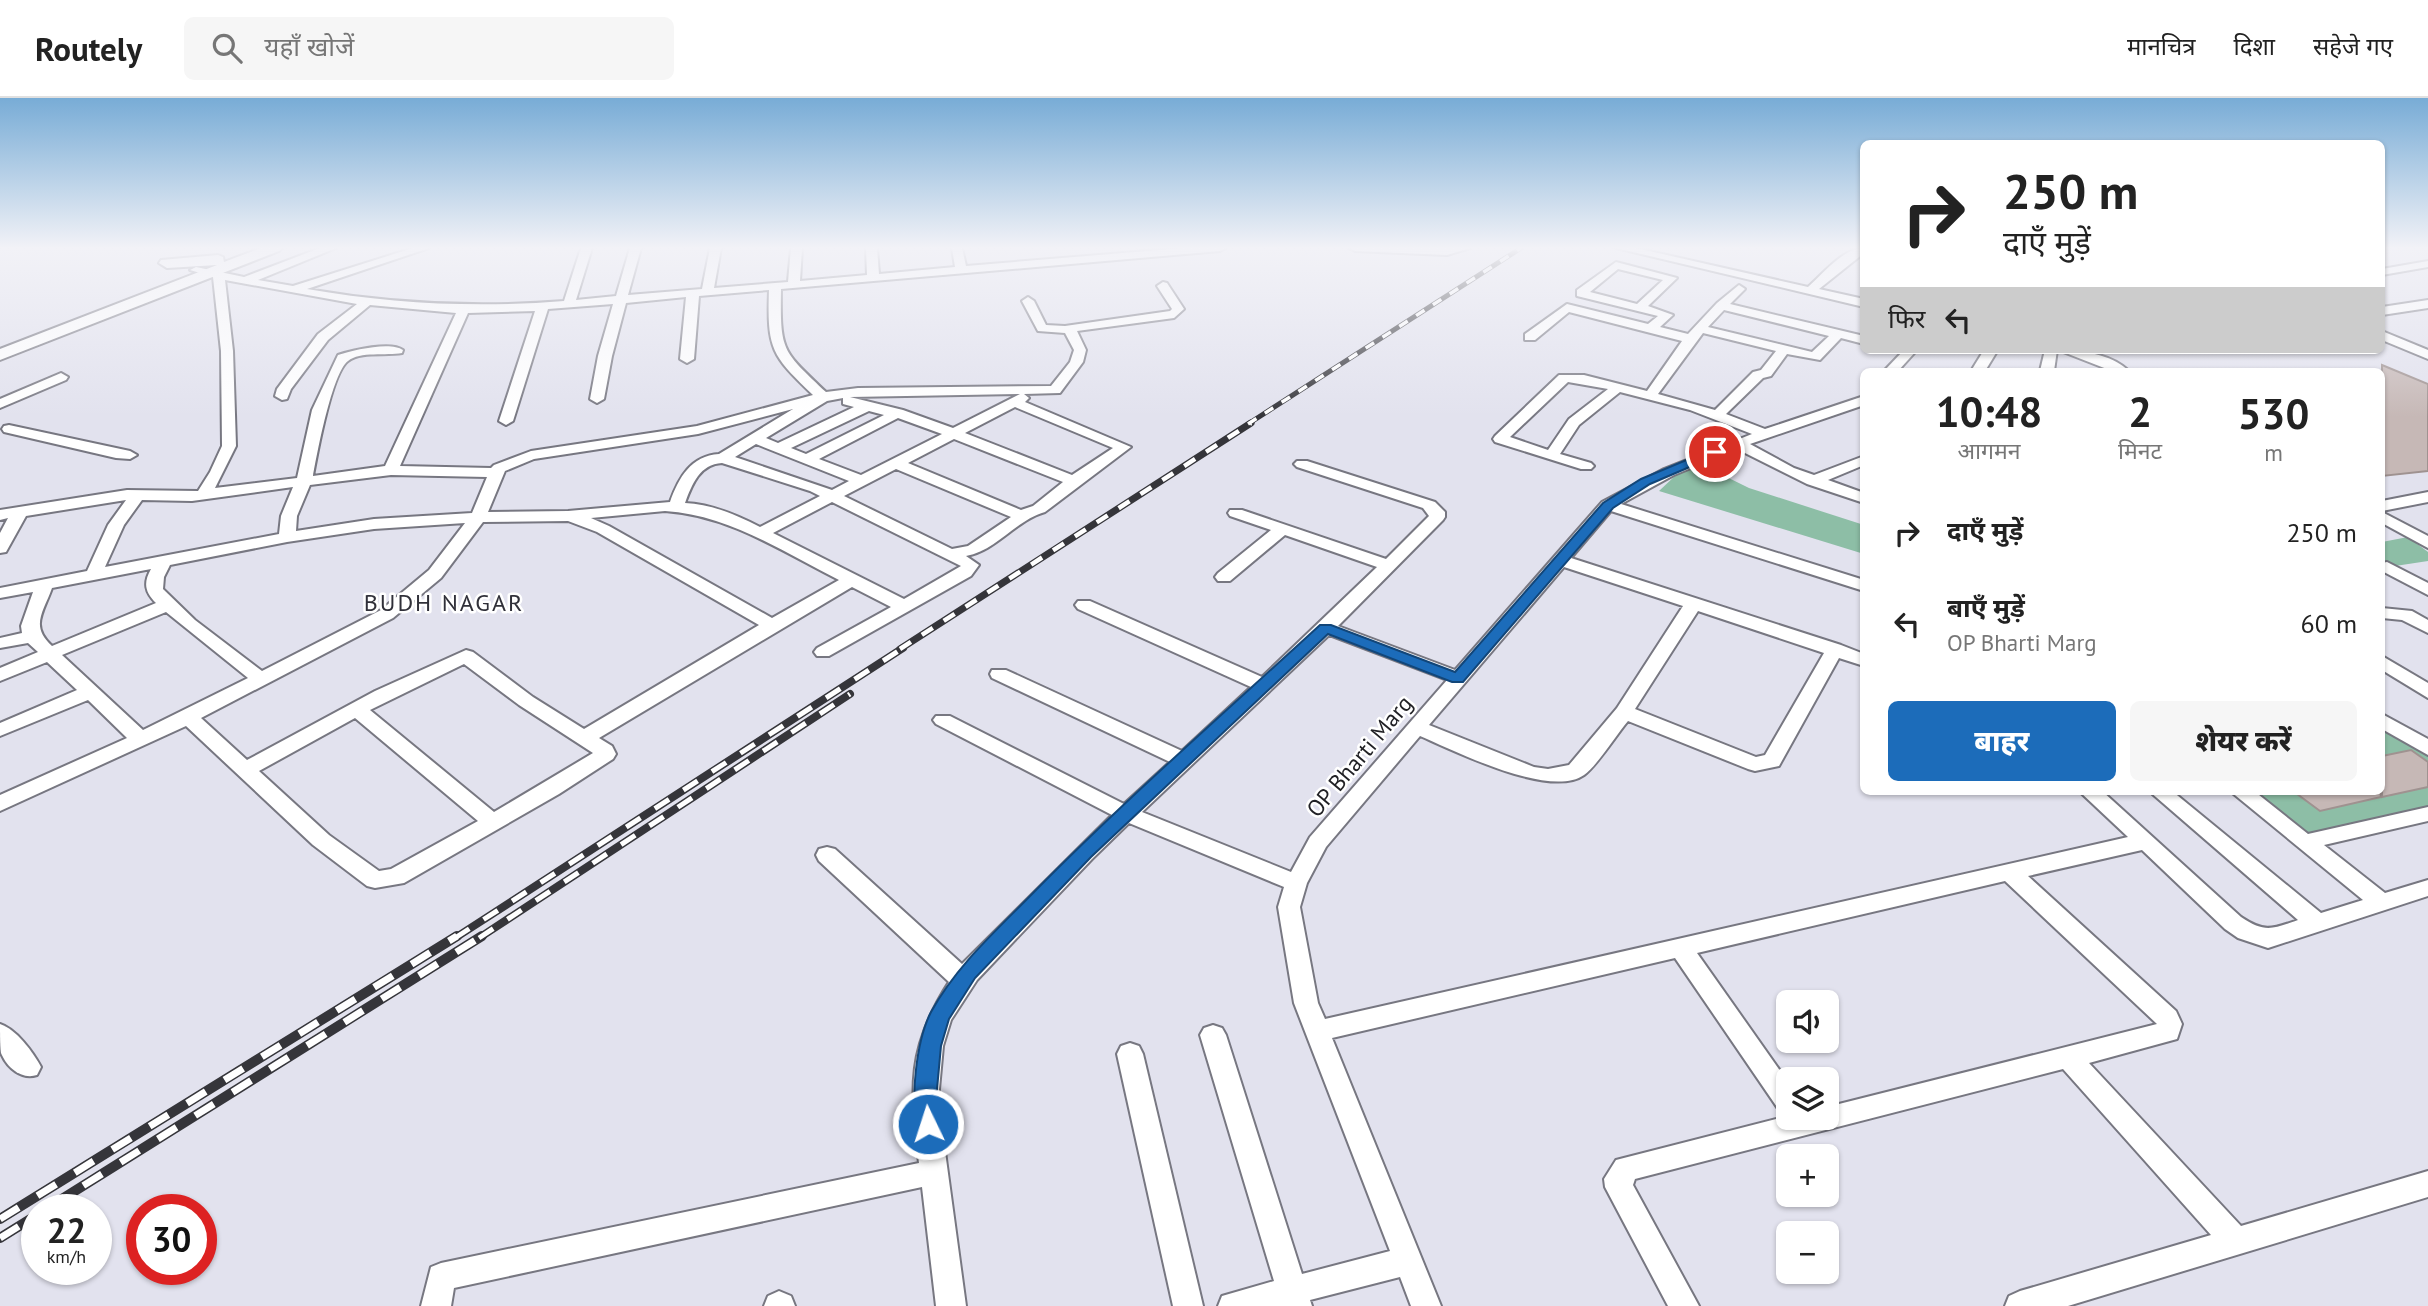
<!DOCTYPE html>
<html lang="hi">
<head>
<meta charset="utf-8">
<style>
	body { margin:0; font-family:"PT Sans","Noto Sans Devanagari",sans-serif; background:#f6f6f6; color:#222; height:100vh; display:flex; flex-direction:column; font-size:26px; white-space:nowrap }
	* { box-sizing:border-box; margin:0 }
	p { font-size:23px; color:#767676 }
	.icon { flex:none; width:38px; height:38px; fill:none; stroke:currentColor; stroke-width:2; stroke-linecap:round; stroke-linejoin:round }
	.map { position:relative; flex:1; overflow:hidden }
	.drawer { position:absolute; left:1860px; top:270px; width:525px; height:427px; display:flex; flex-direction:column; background:#fff; border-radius:10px; box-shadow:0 2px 5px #0004 }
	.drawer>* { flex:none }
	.top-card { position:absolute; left:1860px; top:42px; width:525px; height:214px; border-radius:10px; box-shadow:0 2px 5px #0004; background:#fff; color:#222; overflow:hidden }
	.tools { position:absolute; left:1776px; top:892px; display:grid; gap:14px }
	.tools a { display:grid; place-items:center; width:63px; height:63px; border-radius:10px; background:#fff; box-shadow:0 2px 5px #0004; font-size:35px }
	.speed { position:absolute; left:21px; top:1096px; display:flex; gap:14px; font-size:35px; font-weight:700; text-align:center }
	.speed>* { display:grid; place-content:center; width:91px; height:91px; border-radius:50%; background:#fff; box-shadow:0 2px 5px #0004; line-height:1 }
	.speed small { font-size:18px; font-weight:400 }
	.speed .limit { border:10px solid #d22; background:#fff; color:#111 }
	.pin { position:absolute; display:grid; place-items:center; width:60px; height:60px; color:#fff; margin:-30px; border:4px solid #fff; border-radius:50%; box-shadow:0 2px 7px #0007 }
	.me { position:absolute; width:77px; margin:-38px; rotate:356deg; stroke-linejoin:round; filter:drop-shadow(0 0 5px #0008) }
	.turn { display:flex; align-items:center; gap:24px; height:147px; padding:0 28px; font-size:32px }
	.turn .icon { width:91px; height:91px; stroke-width:2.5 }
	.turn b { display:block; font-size:49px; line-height:60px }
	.then { display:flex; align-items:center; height:66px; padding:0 28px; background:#0003; gap:14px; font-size:26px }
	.eta { display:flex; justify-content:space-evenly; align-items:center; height:119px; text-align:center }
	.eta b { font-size:42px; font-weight:800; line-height:49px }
	.button { display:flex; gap:14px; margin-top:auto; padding:14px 28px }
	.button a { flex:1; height:80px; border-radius:10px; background:#1c6cba; color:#fff; font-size:28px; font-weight:800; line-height:80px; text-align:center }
	.button a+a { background:#f6f6f6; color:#222 }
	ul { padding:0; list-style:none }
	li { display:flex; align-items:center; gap:21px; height:91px; padding:0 28px }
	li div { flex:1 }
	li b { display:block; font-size:26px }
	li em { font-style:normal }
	header { display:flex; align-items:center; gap:42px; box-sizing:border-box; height:98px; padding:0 35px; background:#fff; border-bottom:2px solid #e0e0e0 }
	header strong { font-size:33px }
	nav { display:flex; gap:38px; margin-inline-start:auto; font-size:24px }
	.search { width:490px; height:63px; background:#f6f6f6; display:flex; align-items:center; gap:18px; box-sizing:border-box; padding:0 24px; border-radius:10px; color:#767676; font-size:26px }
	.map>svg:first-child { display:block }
	.green { fill:#8dbea6 }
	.building { fill:#c6b8b6; stroke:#9f9290; stroke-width:2 }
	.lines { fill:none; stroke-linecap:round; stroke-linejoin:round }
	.street-casing { stroke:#777781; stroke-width:4 }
	.secondary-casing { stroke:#777781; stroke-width:4 }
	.street { fill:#fff; fill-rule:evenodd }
	.secondary { fill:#fff; fill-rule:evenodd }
	.rail-far3-casing { stroke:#35353a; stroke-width:5 }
	.rail-far2-casing { stroke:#35353a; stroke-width:7 }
	.rail-far1-casing { stroke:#35353a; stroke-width:8 }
	.rail-casing { stroke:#35353a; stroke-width:10 }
	.rail-far3 { stroke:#fff; stroke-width:3.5; stroke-dasharray:10; stroke-linecap:butt }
	.rail-far2 { stroke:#fff; stroke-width:4.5; stroke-dasharray:13; stroke-linecap:butt }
	.rail-far1 { stroke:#fff; stroke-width:5; stroke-dasharray:17; stroke-linecap:butt }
	.rail { stroke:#fff; stroke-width:7; stroke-dasharray:22; stroke-linecap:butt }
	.route { fill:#1c6cba; stroke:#124679; stroke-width:2 }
	.labels { text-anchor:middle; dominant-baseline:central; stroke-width:5; stroke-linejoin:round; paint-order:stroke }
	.street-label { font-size:23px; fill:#212125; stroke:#fff }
	.neighbourhood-label { font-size:24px; letter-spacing:2px; fill:#303039; stroke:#fff }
</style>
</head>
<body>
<header>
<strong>Routely</strong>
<div class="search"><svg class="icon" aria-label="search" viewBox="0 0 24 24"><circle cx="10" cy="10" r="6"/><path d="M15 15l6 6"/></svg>यहाँ खोजें</div>
<nav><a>मानचित्र</a><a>दिशा</a><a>सहेजे गए</a></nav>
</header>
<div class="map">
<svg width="2428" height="1208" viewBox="0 0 2428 1208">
	<rect width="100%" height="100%" fill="#e2e2ee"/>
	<!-- green -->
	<g class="green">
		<path d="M1692 362 1749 390 1864 427V456L1659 393Z"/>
		<path d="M2408 439 2428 454V463L2382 470V444Z"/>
		<path d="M2382 620 2428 649V716L2305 744 2240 693H2382Z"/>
	</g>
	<!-- building -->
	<g class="building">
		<path d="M2382 267 2428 286V373L2382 378Z"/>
		<path d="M2411 652 2428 664V689L2382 699V658Z"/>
		<path d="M2293 693H2380L2381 699 2320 713Z"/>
	</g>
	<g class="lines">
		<defs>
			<g id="street">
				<path d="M320 150H336L258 182 293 188 413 150H429L307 191C393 206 477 210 564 203L581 150H592L576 202 616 198 630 150H641L628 197 702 191 710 150H721L714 190 788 184 791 150H802L800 183 867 177 866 150H877L879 176 955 169 952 150H962L966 168 1183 150H1226L1220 153 781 191C780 254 782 252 826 294L858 290 1051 288 1070 264 1074 252 1065 235 1038 233 1022 203 1028 199 1034 203 1046 227 1065 228 1170 213 1172 211 1157 188 1163 184 1167 185 1184 211 1174 220 1077 233 1086 252 1083 264 1060 295 1024 296 1029 300 1025 304 1131 349 1045 414C1016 422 996 453 966 458L979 467 971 478 829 558H817L814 554 817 550 891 509 852 489 599 640 612 648 616 656 613 661 559 696 404 785 375 790 367 788 313 747 186 628 0 713V697L127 640 88 602 0 638V625L77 592 47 564 0 583V570L38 554 28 545 0 550V540L22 535 21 528 33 494 0 500V490L87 473 108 427 126 402 26 418 6 454 0 455V435L8 420 0 422V412L127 392 198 393 210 374 222 348 221 253 213 179 190 172 196 169 244 179ZM225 182 357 206 318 236 277 291 275 298 282 302 287 301 291 291 328 242 370 207 456 215 385 368 313 378C317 356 332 275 348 263 360 253 386 258 402 255L403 252C391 243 353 252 338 257L312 312 297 380 215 390 236 348 233 253ZM769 192C767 251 771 257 813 297L697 328 531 353 494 367 491 370 400 368 468 215 535 213 499 323 506 327 513 323 548 211 613 206 598 258 590 301 597 305 604 301 612 258 626 205 686 199 680 261 687 265 694 261 699 198ZM1020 296 953 330 903 312 850 299ZM843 300V306L854 309 778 345 766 340 827 303ZM1015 309 1113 350 1072 377 965 335ZM793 311 719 356C691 358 679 379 670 404L568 413 488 414 505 373 534 361 698 336ZM869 313 884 317 806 356 791 350ZM898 320 942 336 861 377 819 361ZM954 341 1063 384 1033 408 1021 412 908 365ZM756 346 849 383 832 392 735 359ZM722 365 810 393 820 398 760 429C737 417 711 406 685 405 692 386 700 366 722 365ZM896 371 1011 419 968 448 952 451 844 398ZM391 377 487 379 472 415 374 421 296 433 297 418 310 387ZM293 389 281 418 279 436 105 469 124 427 142 402 192 403ZM832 404 961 468 904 501 773 435ZM665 413C729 417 783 454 839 482L772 520 609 428 591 420ZM568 423 597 434 759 527 584 631 533 599 473 554 466 552 375 593 247 662 201 620 393 520 441 480 483 424ZM465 425 429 472 381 512 262 573 195 522 163 491 164 479 170 467 287 444 374 431ZM151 471C143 485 145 494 156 505L52 548C30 528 43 515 52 490ZM166 514 248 580 143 632 62 557ZM464 566 519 607 593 655 494 714 370 612ZM355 620 478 723 391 771 379 773 329 737 259 673Z"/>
				<path d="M1349 150H1470L1447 157 1355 153Z"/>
				<path d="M1616 150H1636L1808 189C1823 176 1843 150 1864 150V155L1819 191 1864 201V209Z"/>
				<path d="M2428 163V169L2382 177V171Z"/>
				<path d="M1616 164 1677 180 1648 208 1673 217 1660 229 1688 236 1717 205 1739 187 1745 191 1730 206 1864 238V246L1841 240 1820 262 1787 256 1771 278 1763 280 1726 316 1765 331 1864 298V307L1750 346 1794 370 1814 377 1864 358V367L1828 382 1864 395V405L1807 386 1737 351 1674 377 1621 406 1864 482V493L1611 413 1571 460 1841 547 1864 556V568L1839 560 1779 668 1755 673 1748 671 1628 623C1617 636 1596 669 1584 677 1550 701 1455 653 1420 638L1326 749 1307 785 1300 809 1318 905 1325 921 2128 739 2079 693H2102L2241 819C2265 835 2272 831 2298 822L2149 693H2172L2321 815 2363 802 2230 693H2254L2308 736 2428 709V723L2324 747 2385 795 2428 782V798L2268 850 2238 840 2225 831 2142 752 2028 778 2176 913 2182 926 2177 941 2089 965 2241 1128 2428 1073V1099L2068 1208H2005L2009 1198 2020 1193 2211 1137 2063 971 1635 1081 1633 1087 1699 1208H1668L1605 1089 1604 1081 1616 1062 1788 1018V1020H1827V1009L2157 926 2005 783 1697 855 1788 984V1015L1779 1012 1675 860 1332 940 1441 1208H1411L1400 1179 1310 1202 1312 1208H1218L1222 1198 1274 1183 1200 937 1204 930 1213 927 1222 930 1226 937 1302 1176 1390 1153 1294 905 1278 809 1284 789 1129 725 1092 761 977 882 951 922 943 948 938 1002 966 1208H936L922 1089 454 1190 451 1208H421L431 1169 441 1165 919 1065C910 990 907 949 949 884L819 763 816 757 819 751 827 749 835 751 962 866 1112 717 936 626 933 622 936 618H950L1124 706 1170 664 992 580 990 576 992 572H1006L1182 653 1251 589 1078 511 1075 507 1078 503H1090L1262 579 1377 469 1285 437 1230 483H1218L1215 479 1218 475 1271 432 1230 418 1228 415 1230 412H1242L1386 461 1429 418 1423 410 1297 369 1294 366 1297 363H1307L1435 404 1445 414V419L1443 422 1338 528 1455 572 1602 404 1664 371 1752 336 1690 312 1620 294 1579 327 1560 356 1591 365 1594 368 1591 371H1581L1495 344 1493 341 1495 338 1559 277H1584L1647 293 1682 243 1569 214 1535 242H1525V236L1567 206 1648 226 1658 218 1577 198V192ZM1618 171 1663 182 1637 206 1590 194ZM1724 212 1829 238 1812 254 1708 229ZM1703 235 1776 253 1761 272 1753 274 1715 312 1658 296ZM1568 284 1608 291 1569 321 1548 352 1510 339ZM1564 469 1683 508 1617 610 1569 667 1548 671 1534 669 1429 627ZM1698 513 1824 555 1765 657 1756 659 1635 611ZM1329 537 1447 582 1310 739 1291 774 1142 714Z"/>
				<path d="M2428 202V210L2382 217V209Z"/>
				<path d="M2382 233 2428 252V261L2382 242Z"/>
				<path d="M1904 252H1917L1898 273H1884Z"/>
				<path d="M1984 252H1993L1996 255 1985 273H1971Z"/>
				<path d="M2045 252H2057L2054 273H2040Z"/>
				<path d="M2058 252C2082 252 2111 256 2129 273H2112Z"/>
				<path d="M61 275 68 279 66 282 0 310V301Z"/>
				<path d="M9 327 130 353 137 357 130 361 116 360 4 334 2 331 4 328Z"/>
				<path d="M2428 394V404L2382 413V403Z"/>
				<path d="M2382 414 2428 438V450L2382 425Z"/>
				<path d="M2387 464 2428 485V497L2382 473V465Z"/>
				<path d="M2382 510 2412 513 2428 522V535L2402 522 2382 520Z"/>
				<path d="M2382 558 2428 585V600L2382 572Z"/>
				<path d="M2382 616 2428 641V657L2382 631Z"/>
				<path d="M0 926C16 931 33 954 41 969L37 977C22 982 7 970 1 955 0 948 0 934 0 926Z"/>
				<path d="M1130 945 1139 948 1143 956 1203 1208H1173L1117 956 1121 948Z"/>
				<path d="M779 1193 791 1198 795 1208H764L768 1198Z"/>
			</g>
			<path id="secondary" d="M261 150H282L279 153 0 262V251L217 167 167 170 159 165 161 162 218 157 223 159 224 164Z"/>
		</defs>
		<!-- street casing -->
		<use href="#street" class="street-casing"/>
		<!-- secondary casing -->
		<use href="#secondary" class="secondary-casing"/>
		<!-- street -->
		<use href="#street" class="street"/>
		<!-- secondary -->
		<use href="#secondary" class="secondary"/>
		<defs>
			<path id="rail-far3" d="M1248 326 1521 150"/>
			<path id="rail-far2" d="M900 551 1251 325"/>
			<g id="rail-far1">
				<path d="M455 840 903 550"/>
				<path d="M479 840 850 596"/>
			</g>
			<g id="rail">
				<path d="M46 1111 482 838"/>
				<path d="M0 1121 457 838"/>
				<path d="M0 1140 37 1117"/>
			</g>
		</defs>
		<!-- rail-far3 casing -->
		<use href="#rail-far3" class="rail-far3-casing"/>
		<!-- rail-far2 casing -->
		<use href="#rail-far2" class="rail-far2-casing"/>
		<!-- rail-far1 casing -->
		<use href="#rail-far1" class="rail-far1-casing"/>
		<!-- rail casing -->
		<use href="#rail" class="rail-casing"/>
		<!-- rail-far3 -->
		<use href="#rail-far3" class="rail-far3"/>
		<!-- rail-far2 -->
		<use href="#rail-far2" class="rail-far2"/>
		<!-- rail-far1 -->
		<use href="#rail-far1" class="rail-far1"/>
		<!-- rail -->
		<use href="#rail" class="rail"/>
	</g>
	<!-- sky -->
	<linearGradient id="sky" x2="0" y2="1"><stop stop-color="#78acd6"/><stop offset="0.47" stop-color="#f2f2f7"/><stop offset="1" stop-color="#f2f2f7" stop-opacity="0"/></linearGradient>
	<rect width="2428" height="319" fill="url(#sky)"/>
	<!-- route -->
	<path class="route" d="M1715 350 1720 351V356L1650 386 1613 410 1463 584H1452L1328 536 1091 759 975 880 949 921 941 948 936 1002 939 1026 936 1033 928 1036 920 1033C908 1006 917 941 931 914 957 867 997 832 1034 794 1126 701 1224 615 1320 527H1331L1455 574 1603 405 1641 381Z"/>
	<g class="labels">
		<!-- street labels -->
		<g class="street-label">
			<text transform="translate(1359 658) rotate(-50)">OP Bharti Marg</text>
		</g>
		<!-- neighbourhood labels -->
		<g class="neighbourhood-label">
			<text x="444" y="504">BUDH NAGAR</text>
		</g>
	</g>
</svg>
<div class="tools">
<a><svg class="icon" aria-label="sound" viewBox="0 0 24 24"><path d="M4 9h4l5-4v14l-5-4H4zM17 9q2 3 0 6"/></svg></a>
<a><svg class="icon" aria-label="layers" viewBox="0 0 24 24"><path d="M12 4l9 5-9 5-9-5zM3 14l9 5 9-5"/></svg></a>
<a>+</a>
<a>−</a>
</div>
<div class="speed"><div>22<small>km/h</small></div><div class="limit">30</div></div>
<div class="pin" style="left:1715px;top:354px;background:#d93025"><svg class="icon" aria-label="arrive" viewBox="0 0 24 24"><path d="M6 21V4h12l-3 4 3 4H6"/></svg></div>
<svg class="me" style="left:928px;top:1026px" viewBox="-20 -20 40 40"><circle r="17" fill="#1c6cba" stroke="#fff" stroke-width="3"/><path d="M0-11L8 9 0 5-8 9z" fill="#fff"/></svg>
<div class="top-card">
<div class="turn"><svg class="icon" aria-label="right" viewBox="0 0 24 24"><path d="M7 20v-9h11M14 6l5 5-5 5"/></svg><div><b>250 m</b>दाएँ मुड़ें</div></div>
<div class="then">फिर<svg class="icon" aria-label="left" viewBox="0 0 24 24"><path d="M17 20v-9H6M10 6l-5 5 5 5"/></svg></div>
</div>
<section class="drawer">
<div class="eta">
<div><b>10:48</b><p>आगमन</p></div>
<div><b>2</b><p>मिनट</p></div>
<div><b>530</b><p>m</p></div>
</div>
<ul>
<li><svg class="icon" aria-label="right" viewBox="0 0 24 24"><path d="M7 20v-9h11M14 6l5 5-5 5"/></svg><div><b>दाएँ मुड़ें</b></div><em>250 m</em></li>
<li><svg class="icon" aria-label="left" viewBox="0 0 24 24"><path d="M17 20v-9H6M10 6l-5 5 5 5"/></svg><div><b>बाएँ मुड़ें</b><p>OP Bharti Marg</p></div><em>60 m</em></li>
</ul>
<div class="button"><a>बाहर</a><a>शेयर करें</a></div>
</section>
</div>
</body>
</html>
